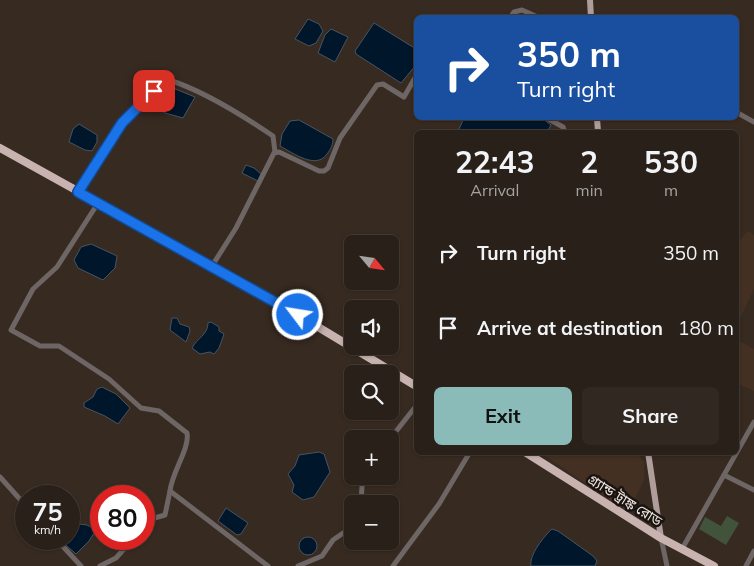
<!DOCTYPE html>
<html lang="en">
<head>
<meta charset="utf-8">
<style>
	body { margin:0; font-family:Mulish,"Noto Sans Bengali",sans-serif; background:#312822; color:#f1f3f6; height:100vh; display:flex; flex-direction:column; font-size:19px; white-space:nowrap }
	* { box-sizing:border-box; margin:0 }
	p { font-size:16px; color:#a5a3a2 }
	.icon { flex:none; width:28px; height:28px; fill:none; stroke:currentColor; stroke-width:2; stroke-linecap:round; stroke-linejoin:round }
	.map { position:relative; flex:1; overflow:hidden }
	.sheet { position:absolute; left:414px; top:130px; width:325px; height:325px; display:flex; flex-direction:column; background:#292019; border-radius:8px; box-shadow:0 1px 4px #0004,0 0 0 1px #453e38 }
	.sheet>* { flex:none }
	.guide { position:absolute; left:414px; top:15px; width:325px; height:105px; border-radius:8px; box-shadow:0 1px 4px #0004,0 0 0 1px #453e38; background:#1a4fa0; color:#fff; overflow:hidden }
	.needle { width:32px; rotate:119deg }
	.buttons { position:absolute; left:344px; top:235px; display:grid; gap:10px }
	.buttons a { display:grid; place-items:center; width:55px; height:55px; border-radius:8px; background:#292019; box-shadow:0 1px 4px #0004,0 0 0 1px #453e38; font-size:25px }
	.speed { position:absolute; left:15px; top:485px; display:flex; gap:10px; font-size:25px; font-weight:700; text-align:center }
	.speed>* { display:grid; place-content:center; width:65px; height:65px; border-radius:50%; background:#292019; box-shadow:0 1px 4px #0004,0 0 0 1px #453e38; line-height:1 }
	.speed small { font-size:12px; font-weight:400 }
	.speed .limit { border:8px solid #d22; background:#fff; color:#111 }
	.pin { position:absolute; display:grid; place-items:center; width:42px; height:42px; color:#fff; margin:-21px; border-radius:10px; box-shadow:0 2px 8px #0006 }
	.me { position:absolute; width:55px; margin:-28px; rotate:301deg; stroke-linejoin:round; filter:drop-shadow(0 0 4px #0008) }
	.turn { display:flex; align-items:center; gap:18px; height:105px; padding:0 20px; font-size:22px }
	.turn .icon { width:65px; height:65px; stroke-width:2.5 }
	.turn b { display:block; font-size:35px; line-height:42px }
	.eta { display:flex; justify-content:space-evenly; align-items:center; height:85px; text-align:center }
	.eta b { font-size:30px; font-weight:700; line-height:35px }
	.button { display:flex; gap:10px; margin-top:auto; padding:10px 20px }
	.button a { flex:1; height:58px; border-radius:8px; background:#8bbbb9; color:#111; font-size:20px; font-weight:700; line-height:58px; text-align:center }
	.button a+a { background:#312822; color:#f1f3f6 }
	ul { padding:0; list-style:none }
	li { display:flex; align-items:center; gap:15px; height:75px; padding:0 20px }
	li div { flex:1 }
	li b { display:block; font-size:19px }
	li em { font-style:normal }
	.map>svg:first-child { display:block }
	.built { fill:#433023 }
	.green { fill:#41533b }
	.water { fill:#00162b; stroke:#485462 }
	.lines { fill:none; stroke-linecap:round; stroke-linejoin:round }
	.minor { stroke:#6e6565; stroke-width:5 }
	.major { stroke:#af9d9b; stroke-width:6 }
	.highway { stroke:#c8b3b1; stroke-width:8 }
	.route-casing { stroke:#114b97; stroke-width:12 }
	.route { stroke:#1a73e8; stroke-width:9 }
	.labels { text-anchor:middle; dominant-baseline:central; stroke-width:5; stroke-linejoin:round; paint-order:stroke }
	.street-label { font-size:14px; fill:#f0e6e1; stroke:#1a1410 }
</style>
</head>
<body>
<div class="map">
<svg width="754" height="566" viewBox="0 0 754 566">
	<rect width="100%" height="100%" fill="#372a21"/>
	<!-- built -->
	<g class="built">
		<path d="M748 231 754 235V289L736 327V244Z"/>
		<path d="M736 339 754 349V391L736 383Z"/>
		<path d="M541 453H636L644 462V480L628 512Z"/>
	</g>
	<!-- green -->
	<path class="green" d="M727 516 739 523 726 545 699 529 705 517 721 526Z"/>
	<!-- water -->
	<g class="water">
		<path d="M308 19 319 24 323 31 316 43 309 46 295 39Z"/>
		<path d="M374 23 416 49V65L401 83 356 54 355 51Z"/>
		<path d="M331 29 348 37 335 62 318 53 325 35Z"/>
		<path d="M168 86 195 97 183 118 165 113 151 104V98Z"/>
		<path d="M464 118H542L551 125 547 132H462L459 129Z"/>
		<path d="M299 120 333 139C333 144 331 149 327 154 316 170 293 153 280 146L282 134 290 121Z"/>
		<path d="M79 124 97 135V142L92 151 85 150 69 142 73 129Z"/>
		<path d="M246 165 254 168 261 174 258 181 242 173Z"/>
		<path d="M91 244 117 256 115 268 103 280 78 268 74 260 81 247Z"/>
		<path d="M172 318H177L180 324 189 327 190 331 186 342 170 330Z"/>
		<path d="M211 322 219 327V331L224 334 219 348 214 354 210 352 200 354 192 348C197 338 208 335 208 323Z"/>
		<path d="M102 387 116 394 130 408 118 424 105 416 84 407V403L93 397 97 389Z"/>
		<path d="M319 452 324 454 330 472 314 497 303 500 292 492 294 485 288 474 295 466 299 455Z"/>
		<path d="M226 508 248 523 241 534 237 535 218 521Z"/>
		<path d="M69 513 74 516 79 524 87 525 96 530 89 541 76 554 59 539H69Z"/>
		<path d="M552 529 558 531 593 556 597 561 595 566H531C529 555 544 536 552 529Z"/>
		<circle cx="308" cy="546" r="9"/>
	</g>
	<g class="lines">
		<!-- minor -->
		<g class="minor">
			<path d="M510 18 514 12 522 10 540 18"/>
			<path d="M736 112 754 122"/>
			<path d="M547 118 563 127 565 132"/>
			<path d="M78 192 122 123 163 82 169 80C201 90 245 117 273 136L275 152"/>
			<path d="M98 203 57 267 33 289 11 330 40 346H59L109 379 141 408 159 411 187 433C190 448 172 472 170 491L268 566"/>
			<path d="M212 266 236 228 274 153 279 152 319 171H324L328 168 340 138 377 85 383 84 404 97 416 76"/>
			<path d="M390 439 416 406"/>
			<path d="M724 475 754 490"/>
			<path d="M0 477 26 506"/>
			<path d="M361 504 362 486 368 476"/>
			<path d="M144 521 165 515 170 491"/>
			<path d="M661 538 667 566"/>
			<path d="M56 539 81 566"/>
			<path d="M682 549 754 422"/>
			<path d="M100 566 116 558 133 539"/>
			<path d="M298 566 322 556 333 540 349 529 352 524"/>
			<path d="M393 566 439 504 470 452"/>
			<path d="M746 566 754 551"/>
		</g>
		<!-- major -->
		<g class="major">
			<path d="M590 0 591 18"/>
			<path d="M597 118 598 132"/>
			<path d="M648 452 661 538"/>
		</g>
		<!-- highway -->
		<g class="highway">
			<path d="M0 148 270 298 416 386"/>
			<path d="M525 452 661 538 714 566"/>
		</g>
	</g>
	<g class="lines">
		<defs>
			<path id="route" d="M154 91 122 123 78 192 298 315"/>
		</defs>
		<!-- route casing -->
		<use href="#route" class="route-casing"/>
		<!-- route -->
		<use href="#route" class="route"/>
	</g>
	<g class="labels">
		<!-- street labels -->
		<g class="street-label">
			<text transform="translate(625 500) rotate(32)">গ্র্যান্ড ট্রাঙ্ক রোড</text>
		</g>
	</g>
</svg>
<div class="buttons">
<a><svg class="needle" viewBox="-14 -14 28 28"><path d="M0-13l5 13h-10z" fill="#e53935"/><path d="M0 13l5-13h-10z" fill="#a5a3a2"/></svg></a>
<a><svg class="icon" aria-label="sound" viewBox="0 0 24 24"><path d="M4 9h4l5-4v14l-5-4H4zM17 9q2 3 0 6"/></svg></a>
<a><svg class="icon" aria-label="search" viewBox="0 0 24 24"><circle cx="10" cy="10" r="6"/><path d="M15 15l6 6"/></svg></a>
<a>+</a>
<a>−</a>
</div>
<div class="speed"><div>75<small>km/h</small></div><div class="limit">80</div></div>
<div class="pin" style="left:154px;top:91px;background:#d93025"><svg class="icon" aria-label="arrive" viewBox="0 0 24 24"><path d="M6 21V4h12l-3 4 3 4H6"/></svg></div>
<svg class="me" style="left:298px;top:315px" viewBox="-20 -20 40 40"><circle r="17" fill="#1a73e8" stroke="#fff" stroke-width="3"/><path d="M0-11L8 9 0 5-8 9z" fill="#fff"/></svg>
<div class="guide">
<div class="turn"><svg class="icon" aria-label="right" viewBox="0 0 24 24"><path d="M7 20v-9h11M14 6l5 5-5 5"/></svg><div><b>350 m</b>Turn right</div></div>
</div>
<section class="sheet">
<div class="eta">
<div><b>22:43</b><p>Arrival</p></div>
<div><b>2</b><p>min</p></div>
<div><b>530</b><p>m</p></div>
</div>
<ul>
<li><svg class="icon" aria-label="right" viewBox="0 0 24 24"><path d="M7 20v-9h11M14 6l5 5-5 5"/></svg><div><b>Turn right</b></div><em>350 m</em></li>
<li><svg class="icon" aria-label="arrive" viewBox="0 0 24 24"><path d="M6 21V4h12l-3 4 3 4H6"/></svg><div><b>Arrive at destination</b></div><em>180 m</em></li>
</ul>
<div class="button"><a>Exit</a><a>Share</a></div>
</section>
</div>
</body>
</html>
